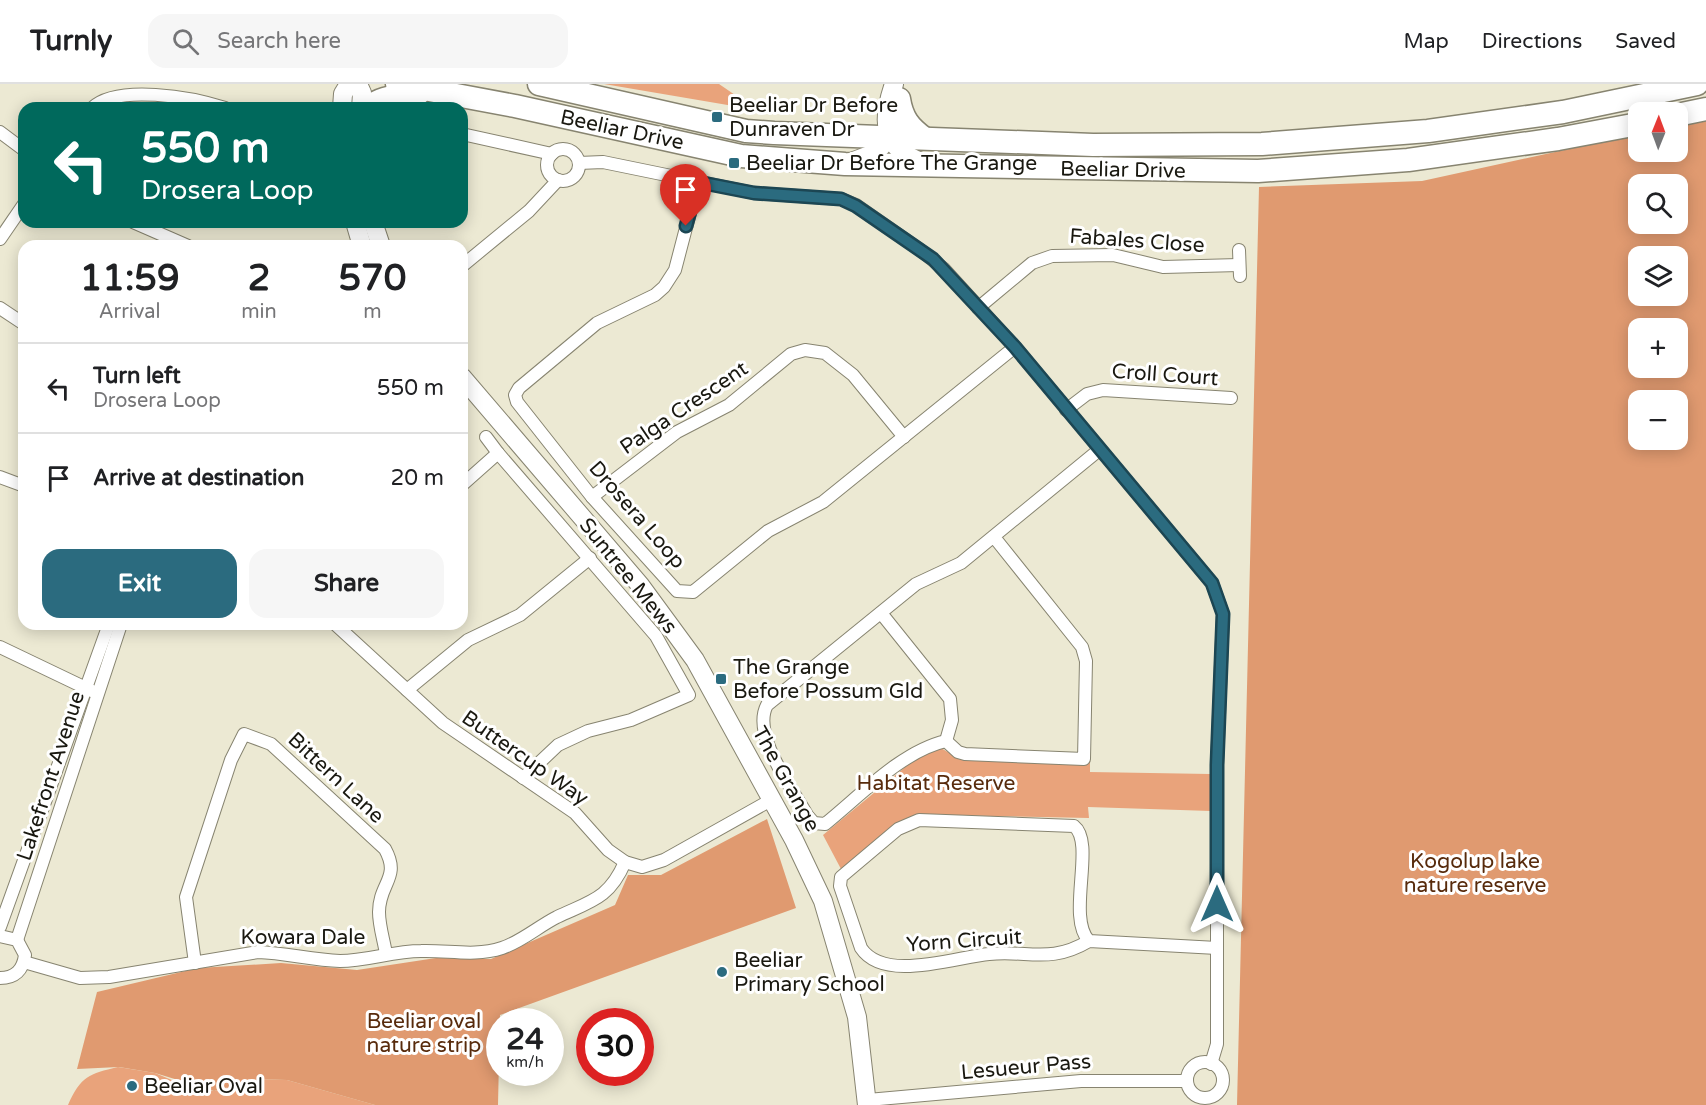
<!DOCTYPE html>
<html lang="en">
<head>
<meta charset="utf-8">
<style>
	body { margin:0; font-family:"Varela Round",sans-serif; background:#f6f6f6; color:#202124; height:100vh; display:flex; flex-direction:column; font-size:22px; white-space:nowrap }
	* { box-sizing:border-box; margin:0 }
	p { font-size:20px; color:#757577 }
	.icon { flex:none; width:33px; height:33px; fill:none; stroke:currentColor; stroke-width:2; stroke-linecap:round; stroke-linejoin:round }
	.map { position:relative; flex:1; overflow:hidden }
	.drawer { position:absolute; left:18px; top:156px; width:450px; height:390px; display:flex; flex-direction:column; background:#fff; border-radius:18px; box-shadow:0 3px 15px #0003 }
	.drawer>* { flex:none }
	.hud { position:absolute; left:18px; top:18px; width:450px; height:126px; border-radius:18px; box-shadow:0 3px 15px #0003; background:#00695c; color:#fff; overflow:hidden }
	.needle { width:39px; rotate:1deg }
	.tools { position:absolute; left:1628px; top:18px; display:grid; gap:12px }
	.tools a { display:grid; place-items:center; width:60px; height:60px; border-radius:12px; background:#fff; box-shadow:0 3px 15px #0003; font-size:30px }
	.speed { position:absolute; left:486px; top:924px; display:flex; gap:12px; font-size:30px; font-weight:700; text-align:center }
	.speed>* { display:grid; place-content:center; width:78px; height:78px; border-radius:50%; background:#fff; box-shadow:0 3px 15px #0003; line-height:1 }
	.speed small { font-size:15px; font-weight:400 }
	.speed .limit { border:9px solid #d22; background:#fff; color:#111 }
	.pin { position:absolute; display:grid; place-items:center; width:51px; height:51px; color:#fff; margin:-62px -26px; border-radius:50% 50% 50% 0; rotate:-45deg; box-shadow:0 0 6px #0007 }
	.pin .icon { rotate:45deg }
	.me { position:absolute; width:66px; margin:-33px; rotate:0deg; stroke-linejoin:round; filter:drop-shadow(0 0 4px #0008) }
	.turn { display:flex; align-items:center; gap:21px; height:126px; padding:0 24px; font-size:27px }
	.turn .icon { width:78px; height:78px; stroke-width:2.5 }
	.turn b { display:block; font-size:42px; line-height:51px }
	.eta { display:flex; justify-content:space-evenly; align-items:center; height:102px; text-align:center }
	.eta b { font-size:36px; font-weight:800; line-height:42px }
	.button { display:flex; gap:12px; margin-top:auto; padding:12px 24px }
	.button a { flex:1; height:69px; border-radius:18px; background:#2b6b7f; color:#fff; font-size:24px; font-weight:800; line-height:69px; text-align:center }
	.button a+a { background:#f6f6f6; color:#202124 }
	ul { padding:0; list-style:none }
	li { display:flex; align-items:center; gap:18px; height:90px; padding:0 24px; border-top:2px solid #e0e0e0 }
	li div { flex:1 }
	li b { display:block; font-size:22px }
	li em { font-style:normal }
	header { display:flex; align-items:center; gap:36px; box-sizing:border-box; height:84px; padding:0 30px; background:#fff; border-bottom:2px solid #e0e0e0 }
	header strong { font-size:28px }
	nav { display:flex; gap:33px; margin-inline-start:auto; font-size:21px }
	.search { width:420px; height:54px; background:#f6f6f6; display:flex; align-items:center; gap:15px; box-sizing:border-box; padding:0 21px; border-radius:18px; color:#757577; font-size:22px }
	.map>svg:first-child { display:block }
	.green { fill:#e9a37b }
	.forest { fill:#e09a70; fill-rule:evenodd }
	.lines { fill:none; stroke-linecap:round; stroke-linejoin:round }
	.street-casing { stroke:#878470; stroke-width:14 }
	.secondary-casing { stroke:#878470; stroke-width:20 }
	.highway-casing { stroke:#878470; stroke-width:25 }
	.street { stroke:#fff; stroke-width:12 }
	.secondary { stroke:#fff; stroke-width:18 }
	.highway { stroke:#fff; stroke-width:22 }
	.route-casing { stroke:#1c4653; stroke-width:15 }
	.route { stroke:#2b6b7f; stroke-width:10 }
	.poi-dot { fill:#2b6b7f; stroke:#fff; stroke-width:2 }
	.labels { text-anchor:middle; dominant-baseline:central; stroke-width:6; stroke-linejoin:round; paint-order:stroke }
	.poi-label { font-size:21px; fill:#191810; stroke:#fff; text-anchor:start }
	.street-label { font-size:21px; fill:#191810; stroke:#fff }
	.park-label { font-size:21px; fill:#582b0c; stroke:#fff }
</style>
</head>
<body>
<header>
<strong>Turnly</strong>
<div class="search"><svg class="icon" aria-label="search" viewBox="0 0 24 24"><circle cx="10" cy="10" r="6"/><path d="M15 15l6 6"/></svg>Search here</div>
<nav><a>Map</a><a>Directions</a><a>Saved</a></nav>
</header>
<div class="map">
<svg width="1706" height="1021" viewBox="0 0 1706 1021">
	<rect width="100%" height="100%" fill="#ece9d3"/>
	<!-- green -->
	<g class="green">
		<path d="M604 0H719L757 26Z"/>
		<path d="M941 664 961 676 1090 678V688L1210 690 1211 727 1088 723 1089 734 938 731 908 735 889 745 841 785 823 751 927 665Z"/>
		<path d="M118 983 155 989 191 1004 214 1007 256 995 287 996 375 1021H68C81 992 89 990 118 983Z"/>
	</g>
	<!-- forest -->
	<g class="forest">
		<path d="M1706 35V1021H1237L1259 103 1422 97 1638 50V68H1677V41ZM1638 100H1677V140H1638ZM1638 172H1677V212H1638ZM1638 244H1677V284H1638ZM1638 316H1677V356H1638Z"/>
		<path d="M767 735 796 824 500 931 498 1021H375L287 996 256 995 214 1007 155 989 119 983 77 985 97 908 198 884 281 879 357 886 436 874 491 875 615 821 628 791H661Z"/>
	</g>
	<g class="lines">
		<defs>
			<g id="street">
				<path d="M92 24C117 0 192 13 225 24"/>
				<path d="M0 48 24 66"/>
				<path d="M462 50 552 70"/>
				<circle cx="563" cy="81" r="16"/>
				<path d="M579 79 603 78 754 109 841 115 856 121 919 165 944 185 1015 263 1212 499 1223 530 1217 681V960L1211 980"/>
				<path d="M698 98 675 186 664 203 655 211 597 239 519 304 515 311 517 318 592 413 677 507 693 508 768 447 823 418 1015 263"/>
				<path d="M133 138 188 162"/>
				<path d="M0 155 24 120"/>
				<path d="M1239 166 1240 192"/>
				<path d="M462 182 529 127 558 96"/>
				<path d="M0 224 24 240"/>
				<path d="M978 224 1032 179 1052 172 1113 171 1163 183 1239 181"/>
				<path d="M1066 326 1087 310 1103 306 1231 314"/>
				<path d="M486 353 498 369"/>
				<path d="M0 393 24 402"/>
				<path d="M462 401 498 369 656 552 689 611 631 636 588 647 558 661 523 694"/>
				<path d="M592 413 677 348 729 321 791 270 805 266 825 269 853 291 904 353"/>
				<path d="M994 453 1082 563 1086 577 1084 675 965 670 958 668 946 657C902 667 861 711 825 740L814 739 807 731C792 704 751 651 767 621L916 500 961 479 1099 366"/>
				<path d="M881 529 950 615 952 636 946 657"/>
				<path d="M335 540 443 639 575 729 608 766 625 778 642 783 664 776 771 716"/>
				<path d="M0 563 92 607"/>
				<path d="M407 606 468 556 520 531 590 474"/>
				<path d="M0 843 109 540"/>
				<path d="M0 852 17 856 25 871C23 886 15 894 0 894"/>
				<path d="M17 856 121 540"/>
				<path d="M1089 857C1050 880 1029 866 989 870 956 873 884 899 861 864L840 802 841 793 898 745 919 736 1074 742C1096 759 1066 833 1089 857L1217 864"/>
				<path d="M24 878 80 894 109 893 258 868C286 869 312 876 340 877 367 877 393 867 421 867 449 866 474 873 502 864 521 858 539 842 557 833 591 817 609 815 625 778"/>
				<path d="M195 879 186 813 231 676 244 650 271 660 385 765C401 794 379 799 379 828 379 842 384 857 386 870"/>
				<circle cx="1205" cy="996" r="18"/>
				<path d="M868 1016 1081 997H1187"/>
			</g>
			<g id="secondary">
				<path d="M358 0 362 9 361 24"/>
				<path d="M894 0C880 40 883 66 927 80"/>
				<path d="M342 24 343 10 349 0"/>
				<path d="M851 78 875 69 896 47"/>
				<path d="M355 138 362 162"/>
				<path d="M373 138 381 162"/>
				<path d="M462 293 640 501 695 576 794 756 823 817 857 933 867 1021"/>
			</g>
			<g id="highway">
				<path d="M397 0 515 22 741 72 845 80 1258 87 1408 76 1558 55 1638 40"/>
				<path d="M539 0 746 47 774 49 1093 61 1262 60 1428 47 1563 28 1697 0"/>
				<path d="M899 15C902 34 909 43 924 54"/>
				<path d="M368 24C382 11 401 13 419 9"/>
				<path d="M1677 31 1706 25"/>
			</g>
		</defs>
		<!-- street casing -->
		<use href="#street" class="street-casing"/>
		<!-- secondary casing -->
		<use href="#secondary" class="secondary-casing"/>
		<!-- highway casing -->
		<use href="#highway" class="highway-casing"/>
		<!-- street -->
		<use href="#street" class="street"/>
		<!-- secondary -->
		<use href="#secondary" class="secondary"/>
		<!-- highway -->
		<use href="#highway" class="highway"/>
	</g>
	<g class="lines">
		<defs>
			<path id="route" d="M686 142 698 98 754 109 841 115 856 122 933 175 1015 263 1212 499 1223 530 1217 681V820"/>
		</defs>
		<!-- route casing -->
		<use href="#route" class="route-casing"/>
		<!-- route -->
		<use href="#route" class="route"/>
	</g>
	<!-- markers -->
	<g class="poi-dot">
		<rect x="711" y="27" width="12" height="12" rx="3"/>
		<rect x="728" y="73" width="12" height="12" rx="3"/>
		<rect x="715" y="589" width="12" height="12" rx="3"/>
		<circle cx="722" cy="888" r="6"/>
		<circle cx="132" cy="1002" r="6"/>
	</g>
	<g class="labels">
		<!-- poi labels -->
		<g class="poi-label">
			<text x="729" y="21">Beeliar Dr Before<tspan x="729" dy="24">Dunraven Dr</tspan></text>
			<text x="746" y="79">Beeliar Dr Before The Grange</text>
			<text x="733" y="583">The Grange<tspan x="733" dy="24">Before Possum Gld</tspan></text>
			<text x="734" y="876">Beeliar<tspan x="734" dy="24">Primary School</tspan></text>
			<text x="144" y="1002">Beeliar Oval</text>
		</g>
		<!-- street labels -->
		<g class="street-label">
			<text transform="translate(622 46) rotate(12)">Beeliar Drive</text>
			<text transform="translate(1123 86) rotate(1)">Beeliar Drive</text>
			<text transform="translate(1137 157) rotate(4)">Fabales Close</text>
			<text transform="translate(1165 291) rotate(4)">Croll Court</text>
			<text transform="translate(684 324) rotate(-34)">Palga Crescent</text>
			<text transform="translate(637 431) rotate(49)">Drosera Loop</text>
			<text transform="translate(628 492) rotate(51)">Suntree Mews</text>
			<text transform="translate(525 674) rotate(35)">Buttercup Way</text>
			<text transform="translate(51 692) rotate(-72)">Lakefront Avenue</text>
			<text transform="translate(336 694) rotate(43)">Bittern Lane</text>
			<text transform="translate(786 695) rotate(61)">The Grange</text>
			<text x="303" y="853">Kowara Dale</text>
			<text transform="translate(964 857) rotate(-4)">Yorn Circuit</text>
			<text transform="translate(1026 983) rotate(-5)">Lesueur Pass</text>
		</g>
		<!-- park labels -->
		<g class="park-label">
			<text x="936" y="699">Habitat Reserve</text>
			<text x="1475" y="777">Kogolup lake<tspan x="1475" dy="24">nature reserve</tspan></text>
			<text x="424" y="937">Beeliar oval<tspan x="424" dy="24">nature strip</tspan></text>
		</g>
	</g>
</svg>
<div class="tools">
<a><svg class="needle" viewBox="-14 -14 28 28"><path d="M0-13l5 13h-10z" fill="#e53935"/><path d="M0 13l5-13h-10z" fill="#757577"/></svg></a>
<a><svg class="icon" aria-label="search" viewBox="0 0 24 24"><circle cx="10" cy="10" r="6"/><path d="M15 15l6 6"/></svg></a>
<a><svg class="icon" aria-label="layers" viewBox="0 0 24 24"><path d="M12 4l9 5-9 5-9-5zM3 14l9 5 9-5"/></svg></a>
<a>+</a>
<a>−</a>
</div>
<div class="speed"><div>24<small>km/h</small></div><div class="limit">30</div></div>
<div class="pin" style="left:686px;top:142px;background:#d93025"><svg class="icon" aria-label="arrive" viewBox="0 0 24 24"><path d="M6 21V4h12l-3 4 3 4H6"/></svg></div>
<svg class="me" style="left:1217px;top:820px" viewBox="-20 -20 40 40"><path d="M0-17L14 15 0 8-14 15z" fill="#2b6b7f" stroke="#fff" stroke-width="4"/></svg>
<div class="hud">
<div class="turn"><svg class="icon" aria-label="left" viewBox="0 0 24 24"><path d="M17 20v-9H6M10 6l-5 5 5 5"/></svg><div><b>550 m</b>Drosera Loop</div></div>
</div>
<section class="drawer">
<div class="eta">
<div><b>11:59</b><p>Arrival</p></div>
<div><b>2</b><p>min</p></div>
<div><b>570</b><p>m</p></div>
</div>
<ul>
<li><svg class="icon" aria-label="left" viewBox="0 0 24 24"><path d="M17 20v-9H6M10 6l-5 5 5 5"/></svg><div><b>Turn left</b><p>Drosera Loop</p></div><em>550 m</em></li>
<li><svg class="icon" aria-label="arrive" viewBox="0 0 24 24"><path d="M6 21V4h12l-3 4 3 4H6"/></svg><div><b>Arrive at destination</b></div><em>20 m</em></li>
</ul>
<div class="button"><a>Exit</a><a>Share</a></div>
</section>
</div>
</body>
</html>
